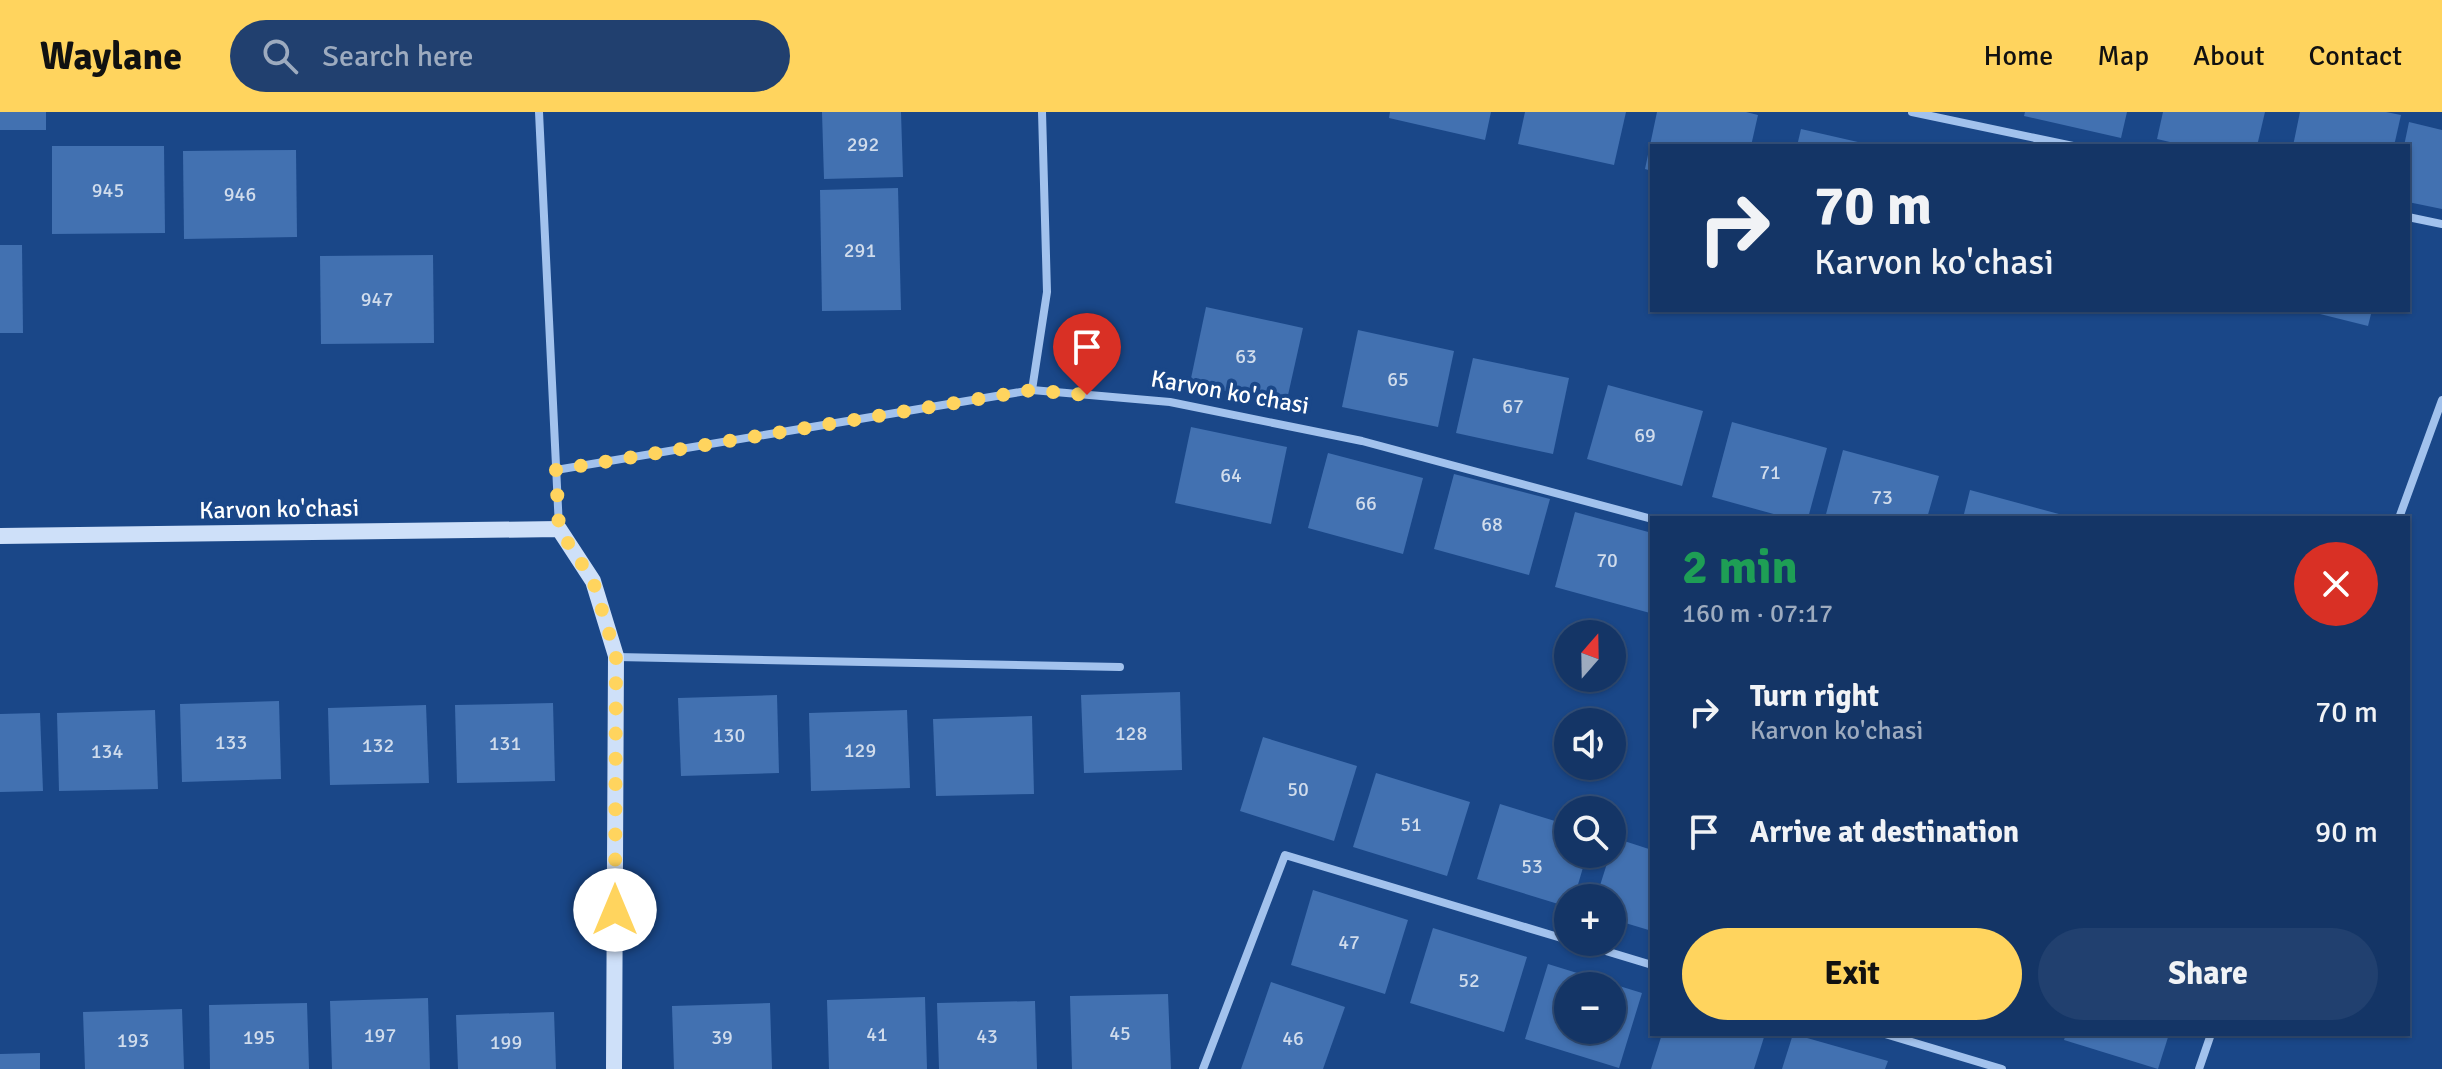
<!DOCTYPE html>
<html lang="en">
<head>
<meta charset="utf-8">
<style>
	body { margin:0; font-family:Signika,sans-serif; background:#21406f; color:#f1f3f6; height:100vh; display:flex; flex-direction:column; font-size:30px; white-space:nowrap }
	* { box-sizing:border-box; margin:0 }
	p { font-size:26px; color:#9dabbf }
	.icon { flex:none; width:44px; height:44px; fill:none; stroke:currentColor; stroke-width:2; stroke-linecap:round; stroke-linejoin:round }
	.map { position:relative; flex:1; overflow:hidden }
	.drawer { position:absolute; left:1650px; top:404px; width:760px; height:520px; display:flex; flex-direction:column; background:#143566; border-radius:0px; box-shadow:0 2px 6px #0004,0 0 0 2px #33507a }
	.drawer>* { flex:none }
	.top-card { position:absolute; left:1650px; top:32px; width:760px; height:168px; border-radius:0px; box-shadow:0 2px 6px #0004,0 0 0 2px #33507a; background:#143566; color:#f1f3f6; overflow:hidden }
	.needle { width:52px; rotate:20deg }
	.buttons { position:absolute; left:1554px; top:508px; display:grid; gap:16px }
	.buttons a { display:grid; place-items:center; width:72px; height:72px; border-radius:50%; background:#143566; box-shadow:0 2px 6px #0004,0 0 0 2px #33507a; font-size:40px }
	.pin { position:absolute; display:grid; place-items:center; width:68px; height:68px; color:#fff; margin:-82px -34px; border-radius:50% 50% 50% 0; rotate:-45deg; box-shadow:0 0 8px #0007 }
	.pin .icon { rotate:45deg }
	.me { position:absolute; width:88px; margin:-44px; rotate:0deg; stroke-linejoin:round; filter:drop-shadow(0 0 6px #0008) }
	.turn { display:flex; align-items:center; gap:28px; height:168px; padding:0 32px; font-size:36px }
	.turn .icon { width:104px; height:104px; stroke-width:2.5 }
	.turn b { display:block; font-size:56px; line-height:68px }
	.round { display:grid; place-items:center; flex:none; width:84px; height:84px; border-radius:42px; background:#21406f }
	.headline { display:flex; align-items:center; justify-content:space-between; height:136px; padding:0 32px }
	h1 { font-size:48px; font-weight:800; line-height:60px; color:#1e9e55 }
	.cta { display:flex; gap:16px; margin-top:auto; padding:16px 32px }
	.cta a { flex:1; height:92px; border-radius:48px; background:#ffd45e; color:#111; font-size:32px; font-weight:800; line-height:92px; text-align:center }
	.cta a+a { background:#21406f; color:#f1f3f6 }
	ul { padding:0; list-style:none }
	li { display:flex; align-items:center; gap:24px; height:120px; padding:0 32px }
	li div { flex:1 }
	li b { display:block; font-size:30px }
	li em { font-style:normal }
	header { display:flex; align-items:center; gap:48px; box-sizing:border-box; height:112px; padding:0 40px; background:#ffd45e; color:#111 }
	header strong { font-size:38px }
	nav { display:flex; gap:44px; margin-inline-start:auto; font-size:28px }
	.search { width:560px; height:72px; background:#21406f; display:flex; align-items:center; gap:20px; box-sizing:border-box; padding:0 28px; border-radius:44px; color:#9dabbf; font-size:30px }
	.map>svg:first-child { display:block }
	.building { fill:#4271b1; fill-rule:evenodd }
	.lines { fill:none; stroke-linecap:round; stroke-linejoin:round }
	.street { stroke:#a2c2ed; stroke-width:8 }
	.secondary { stroke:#cee0f9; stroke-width:16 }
	.route { stroke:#ffd45e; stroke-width:14; stroke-dasharray:0 25.2 }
	.labels { text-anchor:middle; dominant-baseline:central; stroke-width:8; stroke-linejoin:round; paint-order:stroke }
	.number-label { font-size:20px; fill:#d0dcec }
	.street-label { font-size:24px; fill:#fff; stroke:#1a4788 }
</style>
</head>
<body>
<header>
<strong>Waylane</strong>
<div class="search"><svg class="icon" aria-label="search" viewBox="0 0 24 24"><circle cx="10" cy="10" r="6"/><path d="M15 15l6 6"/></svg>Search here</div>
<nav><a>Home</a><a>Map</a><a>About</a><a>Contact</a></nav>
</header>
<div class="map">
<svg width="2442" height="957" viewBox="0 0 2442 957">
	<rect width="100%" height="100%" fill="#1a4788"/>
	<!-- building -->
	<g class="building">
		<rect x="0" y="0" width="46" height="18"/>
		<path d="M822 0H901L903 65 824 67Z"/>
		<path d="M1390 0H1491L1485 28 1389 6Z"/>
		<path d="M1525 0H1626L1614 53 1518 32Z"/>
		<path d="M1657 0H1746L1758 3 1751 34H1652V59L1645 57Z"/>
		<path d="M2025 0H2127L2121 26 2024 4Z"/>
		<path d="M2163 0H2265L2257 34H2187L2157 27Z"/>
		<path d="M2300 0H2386L2401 3 2394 34H2293Z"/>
		<path d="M2409 10 2442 18V97L2408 90V34H2404Z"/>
		<path d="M1801 17 1871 33V34H1797Z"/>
		<path d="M52 34H164L165 121 52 122Z"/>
		<path d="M296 38 297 125 184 127 183 39Z"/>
		<path d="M898 76 901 198 822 199 820 78Z"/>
		<path d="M0 133H22L23 221H0Z"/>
		<path d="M433 143 434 231 321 232 320 144Z"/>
		<path d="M1206 195 1303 216 1286 292 1190 271Z"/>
		<path d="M2304 198H2372L2368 214Z"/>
		<path d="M1358 218 1454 239 1438 315 1342 295Z"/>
		<path d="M1473 246 1569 266 1553 342 1456 321Z"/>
		<path d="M1608 273 1703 299 1682 374 1587 347Z"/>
		<path d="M1732 310 1827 336 1808 406H1788L1712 385Z"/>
		<path d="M1191 315 1287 335 1271 412 1175 391Z"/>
		<path d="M1843 338 1939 364 1927 406H1825Z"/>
		<path d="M1328 341 1423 366 1403 442 1308 416Z"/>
		<path d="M1454 362 1550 387 1529 463 1434 437Z"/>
		<path d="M1970 378 2070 405V406H1963Z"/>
		<path d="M1575 400 1652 421 1650 501 1555 475Z"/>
		<path d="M1180 580 1182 658 1084 661 1081 583Z"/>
		<path d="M777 583 779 661 681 664 678 586Z"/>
		<path d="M279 589 281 667 182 670 180 592Z"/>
		<path d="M553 591 555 669 457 671 455 593Z"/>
		<path d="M426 593 429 671 330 673 328 596Z"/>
		<path d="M155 598 158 677 59 679 57 601Z"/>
		<path d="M907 598 910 676 811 679 809 601Z"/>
		<path d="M40 601 43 679 0 680V602Z"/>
		<path d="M1032 604 1034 682 936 684 933 607Z"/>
		<path d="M1263 625 1357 654 1334 729 1240 699Z"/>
		<path d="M1376 661 1470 690 1447 764 1353 735Z"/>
		<path d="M1500 692 1568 713V742H1587L1574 786H1568V795L1477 767Z"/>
		<path d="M1615 726 1652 738V819L1612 807V786H1596L1610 742H1612Z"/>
		<path d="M1313 778 1408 808 1385 882 1291 853Z"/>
		<path d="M1433 816 1527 845 1504 920 1410 891Z"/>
		<path d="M1548 852 1642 881 1619 956 1525 927ZM1568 874H1612V918H1568Z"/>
		<path d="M1271 870 1345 895 1323 957H1241Z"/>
		<path d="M1168 882 1171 957H1072L1070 884Z"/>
		<path d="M925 885 927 957H829L827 888Z"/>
		<path d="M428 886 430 957H332L330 889Z"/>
		<path d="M1035 889 1037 957H939L937 891Z"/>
		<path d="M307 891 309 957H210L209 893Z"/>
		<path d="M770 891 772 957H674L672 894Z"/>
		<path d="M182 897 184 957H85L83 900Z"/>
		<path d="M554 900 556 957H458L456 903Z"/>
		<path d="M1662 922H1765L1754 957H1651Z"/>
		<path d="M1793 922 1888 949 1885 957H1782Z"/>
		<path d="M2066 922H2169L2158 957 2064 928Z"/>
		<path d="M40 941V957H0V942Z"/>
	</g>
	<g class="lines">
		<!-- street -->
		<g class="street">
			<path d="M539 0 559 416"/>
			<path d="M1912 0 2073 34"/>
			<path d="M2408 105 2442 112"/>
			<path d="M1032 278 1047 180 1042 0"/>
			<path d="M556 358 1032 278 1170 290 1362 329 1652 407"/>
			<path d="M2399 406 2442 288"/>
			<path d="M617 545 1120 555"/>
			<path d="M1576 830 1652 853"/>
			<path d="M1885 922 2002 957"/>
			<path d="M1203 957 1285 743 1568 828"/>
			<path d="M2199 957 2211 922"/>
		</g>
		<!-- secondary -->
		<path class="secondary" d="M0 424 559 417 593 469 616 544 614 957"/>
	</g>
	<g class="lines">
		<!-- route -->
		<path class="route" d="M615 798 616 544 593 469 559 417 556 358 1032 278 1087 283"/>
	</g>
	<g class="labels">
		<!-- number labels -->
		<g class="number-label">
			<text x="863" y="32">292</text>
			<text x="108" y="78">945</text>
			<text x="240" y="82">946</text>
			<text x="860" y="138">291</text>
			<text x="377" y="187">947</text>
			<text x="1246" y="244">63</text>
			<text x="1398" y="267">65</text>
			<text x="1513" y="294">67</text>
			<text x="1645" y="323">69</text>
			<text x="1770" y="360">71</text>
			<text x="1231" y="363">64</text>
			<text x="1882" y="385">73</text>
			<text x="1366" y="391">66</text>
			<text x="1492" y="412">68</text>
			<text x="1607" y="448">70</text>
			<text x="1131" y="621">128</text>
			<text x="729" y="623">130</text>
			<text x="231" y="630">133</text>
			<text x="505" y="631">131</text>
			<text x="378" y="633">132</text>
			<text x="860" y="638">129</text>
			<text x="107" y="639">134</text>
			<text x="1298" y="677">50</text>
			<text x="1411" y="712">51</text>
			<text x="1532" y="754">53</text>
			<text x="1349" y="830">47</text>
			<text x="1469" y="868">52</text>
			<text x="1120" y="921">45</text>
			<text x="877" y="922">41</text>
			<text x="380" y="923">197</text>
			<text x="987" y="924">43</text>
			<text x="259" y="925">195</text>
			<text x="722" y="925">39</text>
			<text x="1293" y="926">46</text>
			<text x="133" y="928">193</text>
			<text x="506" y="930">199</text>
		</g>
		<!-- street labels -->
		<g class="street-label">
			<text transform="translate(1230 280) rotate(10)">Karvon ko'chasi</text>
			<text transform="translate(279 397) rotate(-1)">Karvon ko'chasi</text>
		</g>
	</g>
</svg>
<div class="buttons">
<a><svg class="needle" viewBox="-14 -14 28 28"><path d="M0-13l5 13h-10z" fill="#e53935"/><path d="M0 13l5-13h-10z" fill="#9dabbf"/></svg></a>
<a><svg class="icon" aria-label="sound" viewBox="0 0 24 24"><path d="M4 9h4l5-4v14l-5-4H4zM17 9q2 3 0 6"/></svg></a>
<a><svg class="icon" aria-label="search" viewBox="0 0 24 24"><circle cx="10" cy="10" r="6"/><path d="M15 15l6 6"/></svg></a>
<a>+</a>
<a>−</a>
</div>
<div class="pin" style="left:1087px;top:283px;background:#d93025"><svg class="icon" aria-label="arrive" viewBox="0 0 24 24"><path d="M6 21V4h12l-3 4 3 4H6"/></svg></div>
<svg class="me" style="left:615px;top:798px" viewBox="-20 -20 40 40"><circle r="19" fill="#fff"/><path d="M0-13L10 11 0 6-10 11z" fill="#ffd45e"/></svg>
<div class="top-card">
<div class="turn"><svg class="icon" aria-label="right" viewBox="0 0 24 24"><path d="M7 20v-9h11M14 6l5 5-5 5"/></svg><div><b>70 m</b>Karvon ko'chasi</div></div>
</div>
<section class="drawer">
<div class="headline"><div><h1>2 min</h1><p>160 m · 07:17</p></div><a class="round" style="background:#d93025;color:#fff"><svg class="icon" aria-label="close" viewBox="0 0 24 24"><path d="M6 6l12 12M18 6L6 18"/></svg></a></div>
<ul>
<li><svg class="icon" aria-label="right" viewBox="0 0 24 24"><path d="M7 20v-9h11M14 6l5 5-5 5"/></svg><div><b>Turn right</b><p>Karvon ko'chasi</p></div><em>70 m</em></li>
<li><svg class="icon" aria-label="arrive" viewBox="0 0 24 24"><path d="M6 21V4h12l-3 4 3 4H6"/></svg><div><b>Arrive at destination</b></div><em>90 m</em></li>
</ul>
<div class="cta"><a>Exit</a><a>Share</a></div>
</section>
</div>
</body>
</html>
